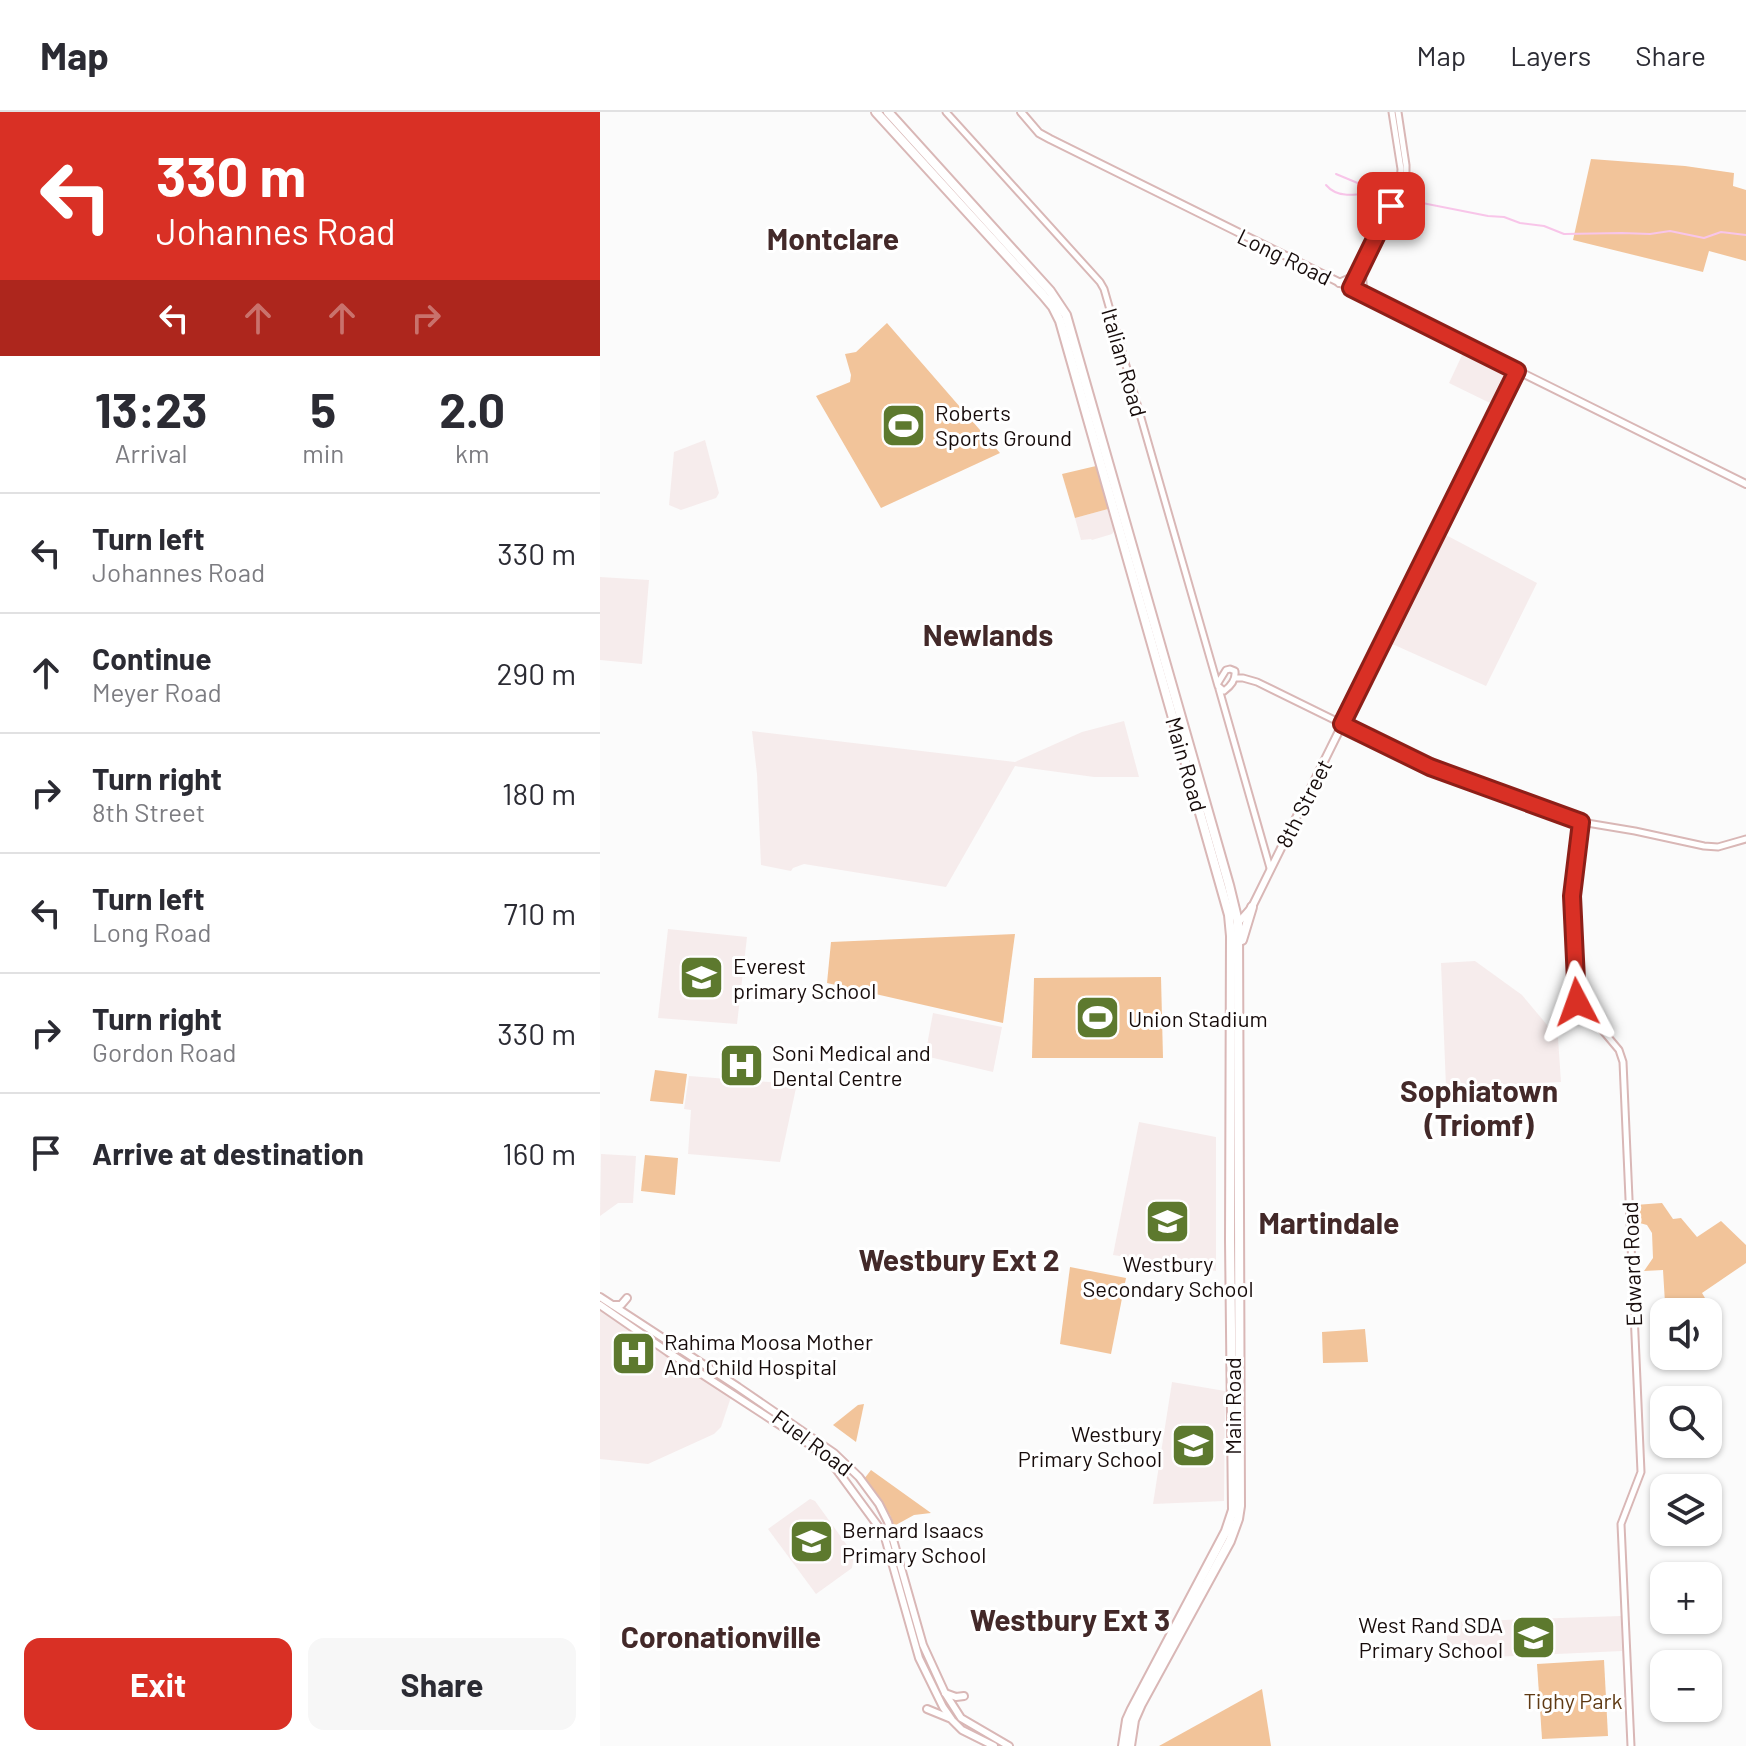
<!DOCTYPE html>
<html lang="en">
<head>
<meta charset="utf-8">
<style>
	body { margin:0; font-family:Barlow,sans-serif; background:#f7f7f7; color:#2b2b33; height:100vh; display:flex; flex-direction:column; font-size:30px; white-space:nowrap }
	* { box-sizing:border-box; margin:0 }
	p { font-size:26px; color:#7c7c81 }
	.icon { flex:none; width:44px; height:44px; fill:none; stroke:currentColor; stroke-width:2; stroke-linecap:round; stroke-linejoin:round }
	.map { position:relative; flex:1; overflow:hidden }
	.drawer { display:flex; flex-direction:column; background:#fff; width:600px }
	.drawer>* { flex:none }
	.hud { background:#d93025; color:#fff; overflow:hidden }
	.fabs { position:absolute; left:1050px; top:1186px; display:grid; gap:16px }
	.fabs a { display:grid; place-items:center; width:72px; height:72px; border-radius:16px; background:#fff; box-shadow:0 2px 6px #0004; font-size:40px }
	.pin { position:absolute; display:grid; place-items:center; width:68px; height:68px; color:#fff; margin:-34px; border-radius:16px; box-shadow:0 4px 12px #0006 }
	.me { position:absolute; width:88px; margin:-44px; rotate:356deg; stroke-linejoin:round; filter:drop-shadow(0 0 6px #0008) }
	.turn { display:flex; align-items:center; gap:28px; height:168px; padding:0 24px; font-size:36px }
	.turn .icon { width:104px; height:104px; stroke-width:2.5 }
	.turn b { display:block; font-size:56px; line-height:68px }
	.lanes { display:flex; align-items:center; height:76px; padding:0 24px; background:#0003; justify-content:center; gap:40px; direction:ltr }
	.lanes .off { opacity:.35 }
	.eta { display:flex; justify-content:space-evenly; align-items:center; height:136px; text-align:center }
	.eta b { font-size:48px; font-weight:700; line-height:56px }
	.cta { display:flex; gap:16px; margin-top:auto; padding:16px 24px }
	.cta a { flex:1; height:92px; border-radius:16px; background:#d93025; color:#fff; font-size:32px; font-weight:700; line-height:92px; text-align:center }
	.cta a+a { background:#f7f7f7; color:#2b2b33 }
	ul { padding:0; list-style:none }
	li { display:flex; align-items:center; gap:24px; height:120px; padding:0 24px; border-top:2px solid #e1e1e2 }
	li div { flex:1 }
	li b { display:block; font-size:30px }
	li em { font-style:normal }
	header { display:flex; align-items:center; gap:48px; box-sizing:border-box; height:112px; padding:0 40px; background:#fff; border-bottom:2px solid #e1e1e2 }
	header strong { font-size:38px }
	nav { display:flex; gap:44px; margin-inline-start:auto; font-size:28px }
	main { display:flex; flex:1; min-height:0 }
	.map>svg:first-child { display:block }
	.built { fill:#f6ecec }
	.green { fill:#f2c49a }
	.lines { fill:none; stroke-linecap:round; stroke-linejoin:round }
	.stream { stroke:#f8c5e9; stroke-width:2 }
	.tertiary-casing { stroke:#d9b7b6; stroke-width:9 }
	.secondary-casing { stroke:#d9b7b6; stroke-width:10 }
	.primary-casing { stroke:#d9b7b6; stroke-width:12 }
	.tertiary { stroke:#fff; stroke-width:5 }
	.secondary { stroke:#fff; stroke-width:6 }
	.primary { stroke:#fff; stroke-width:8 }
	.route-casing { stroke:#8d1f18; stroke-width:20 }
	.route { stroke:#d93025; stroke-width:14 }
	.labels { text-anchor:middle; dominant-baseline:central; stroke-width:6; stroke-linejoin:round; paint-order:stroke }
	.street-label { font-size:22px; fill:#170c0b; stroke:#fff }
	.poi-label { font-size:22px; fill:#170c0b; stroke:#fff; text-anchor:start }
	.park-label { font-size:22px; fill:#603b15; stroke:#fff }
	.district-label { font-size:30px; font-weight:bold; fill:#432929; stroke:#fff }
</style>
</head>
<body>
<header>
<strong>Map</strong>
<nav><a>Map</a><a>Layers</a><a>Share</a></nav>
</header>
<main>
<section class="drawer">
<div class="hud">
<div class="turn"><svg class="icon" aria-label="left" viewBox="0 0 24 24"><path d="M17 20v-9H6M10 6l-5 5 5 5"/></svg><div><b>330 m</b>Johannes Road</div></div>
<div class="lanes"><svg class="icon" aria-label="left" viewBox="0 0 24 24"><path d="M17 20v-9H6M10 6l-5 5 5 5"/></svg><svg class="icon off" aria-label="ahead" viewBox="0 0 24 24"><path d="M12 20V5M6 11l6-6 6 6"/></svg><svg class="icon off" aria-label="ahead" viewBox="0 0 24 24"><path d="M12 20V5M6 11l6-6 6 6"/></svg><svg class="icon off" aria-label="right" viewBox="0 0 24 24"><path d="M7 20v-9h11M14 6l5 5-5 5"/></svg></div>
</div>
<div class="eta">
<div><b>13:23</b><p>Arrival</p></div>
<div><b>5</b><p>min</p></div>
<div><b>2.0</b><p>km</p></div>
</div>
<ul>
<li><svg class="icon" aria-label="left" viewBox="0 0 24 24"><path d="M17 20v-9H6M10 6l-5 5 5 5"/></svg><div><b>Turn left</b><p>Johannes Road</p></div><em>330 m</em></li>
<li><svg class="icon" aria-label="ahead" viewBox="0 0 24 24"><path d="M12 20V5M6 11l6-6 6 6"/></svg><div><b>Continue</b><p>Meyer Road</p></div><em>290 m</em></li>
<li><svg class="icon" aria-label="right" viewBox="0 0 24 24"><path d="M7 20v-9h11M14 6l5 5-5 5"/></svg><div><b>Turn right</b><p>8th Street</p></div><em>180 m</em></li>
<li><svg class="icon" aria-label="left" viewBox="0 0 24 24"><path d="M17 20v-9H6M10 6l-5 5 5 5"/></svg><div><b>Turn left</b><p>Long Road</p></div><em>710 m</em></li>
<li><svg class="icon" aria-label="right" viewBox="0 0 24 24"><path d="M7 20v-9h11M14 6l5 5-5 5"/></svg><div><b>Turn right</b><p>Gordon Road</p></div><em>330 m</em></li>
<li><svg class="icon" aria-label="arrive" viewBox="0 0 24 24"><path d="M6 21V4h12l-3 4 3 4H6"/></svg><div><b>Arrive at destination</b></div><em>160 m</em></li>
</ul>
<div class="cta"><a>Exit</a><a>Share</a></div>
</section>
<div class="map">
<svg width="1146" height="1634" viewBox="0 0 1146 1634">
	<rect width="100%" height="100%" fill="#fbfbfb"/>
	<!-- built -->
	<g class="built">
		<path d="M864 239 910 261 911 264 897 293H894L849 271Z"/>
		<path d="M105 328 119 381 116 386 81 398 69 393 74 340Z"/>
		<path d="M508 397 515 418 512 422 492 428 491 427 481 428 475 406Z"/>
		<path d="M844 422 937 471 886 574 790 531Z"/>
		<path d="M0 465 49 468 42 552 0 548Z"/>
		<path d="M524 609 539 665H494L415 654 346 775 204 752 193 756 191 759 161 753 157 662 152 619 415 650 482 620Z"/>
		<path d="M68 817 147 825 137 912 58 906Z"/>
		<path d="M875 849 922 883 958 926 961 970 846 975 841 851Z"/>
		<path d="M333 901 402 915 393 960 325 944Z"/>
		<path d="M89 964 195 972 196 976 180 1050 88 1042 91 998 84 997Z"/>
		<path d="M539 1010 616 1025V1159L513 1143Z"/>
		<path d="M1 1042 36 1044 33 1091H18L0 1104Z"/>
		<path d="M0 1198 131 1285 121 1315 114 1322 48 1352 0 1347Z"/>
		<path d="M572 1270 625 1279 624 1389 553 1392Z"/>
		<path d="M210 1387 215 1389 254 1443 252 1456 216 1482 168 1417Z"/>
		<path d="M1021 1504 1022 1539 848 1547 846 1510Z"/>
	</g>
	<!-- green -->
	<g class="green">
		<path d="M991 47 1085 54 1134 61 1133 74 1146 78V149L1109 139 1103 160 973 128Z"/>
		<path d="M287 211 400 341 281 396 216 284 250 270 251 263 245 242 256 240Z"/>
		<path d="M496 354 508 397 475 406 462 362Z"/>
		<path d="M415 822 403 911 227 871 231 830Z"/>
		<path d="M561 865 563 946H432L434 866Z"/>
		<path d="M55 958 87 962 83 992 50 989Z"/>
		<path d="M45 1043 78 1046 75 1083 41 1079Z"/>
		<path d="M1062 1091 1073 1107 1081 1106 1097 1125 1121 1109 1146 1133V1151L1102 1181 1108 1191H1065L1063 1158 1044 1159 1053 1146 1052 1121 1047 1113 1036 1110 1035 1093Z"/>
		<path d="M470 1155 526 1166 511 1242 460 1232Z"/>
		<path d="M765 1217 768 1250 723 1251 722 1220Z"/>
		<path d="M264 1292 256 1330 233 1313 258 1293Z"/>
		<path d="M271 1358 331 1401 314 1403 294 1414 290 1403 264 1367Z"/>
		<path d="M1004 1548 1008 1624 942 1627 937 1552Z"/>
		<path d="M662 1577 671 1634H559Z"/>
	</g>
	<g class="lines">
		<!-- stream -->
		<g class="stream">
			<path d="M736 62 760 72 768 81 792 85"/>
			<path d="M726 73C737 86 754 83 768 81"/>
			<path d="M802 87 888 104 904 105 920 111 944 114 964 122 1022 121 1050 122 1070 119 1104 126 1121 120 1146 123"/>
		</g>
		<defs>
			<g id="tertiary">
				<path d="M346 0 500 170 504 177 618 574 624 579C631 574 636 568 635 559L630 557 626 558 618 571"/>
				<path d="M751 176 791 94 800 71 801 57 792 0"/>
				<path d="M755 178 800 88 806 72V53L798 0"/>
				<path d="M635 566H643L657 570 830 655 981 710 1035 719 1104 734 1118 735 1146 727"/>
				<path d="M619 577 670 756"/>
				<path d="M981 710 972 784 977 888 1019 938 1023 950 1041 1360 1021 1412 1031 1634"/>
			</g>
			<g id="secondary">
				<path d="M421 0 439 21 450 27 1146 372"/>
				<path d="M762 165 763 175 768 183"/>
				<path d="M739 171 757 163"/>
				<path d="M637 812 652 795 917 259"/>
				<path d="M0 1185 138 1275 234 1341 259 1365 279 1392 288 1410 323 1533 345 1581 361 1606 409 1634"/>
				<path d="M0 1193 68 1240 209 1332 231 1350 284 1422 319 1546 343 1595 352 1608 362 1618 394 1634"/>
				<path d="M13 1193H21L27 1186"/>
				<path d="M345 1581 356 1585 364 1584"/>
				<path d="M327 1597 349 1606"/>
			</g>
			<g id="primary">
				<path d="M276 0 443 183 453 195 460 209 629 803 631 824 630 1128 633 1398 626 1419 532 1597 527 1608 523 1634"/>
				<path d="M288 0 450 179 466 203 629 773 638 810 640 1394 638 1407 630 1429 541 1592 534 1608 530 1634"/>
				<path d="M642 828 652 795"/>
			</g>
		</defs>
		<!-- tertiary casing -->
		<use href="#tertiary" class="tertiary-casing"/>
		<!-- secondary casing -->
		<use href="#secondary" class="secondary-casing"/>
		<!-- primary casing -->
		<use href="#primary" class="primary-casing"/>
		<!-- tertiary -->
		<use href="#tertiary" class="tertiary"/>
		<!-- secondary -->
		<use href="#secondary" class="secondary"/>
		<!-- primary -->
		<use href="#primary" class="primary"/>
	</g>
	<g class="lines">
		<defs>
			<path id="route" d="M791 94 751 176 917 259 742 612 830 655 981 710 972 784 977 890"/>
		</defs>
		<!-- route casing -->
		<use href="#route" class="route-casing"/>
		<!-- route -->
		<use href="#route" class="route"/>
	</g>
	<!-- icons -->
	<defs>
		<symbol id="stadium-square" viewBox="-11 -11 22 22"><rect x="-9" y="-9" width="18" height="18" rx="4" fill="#5d792e" stroke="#fff"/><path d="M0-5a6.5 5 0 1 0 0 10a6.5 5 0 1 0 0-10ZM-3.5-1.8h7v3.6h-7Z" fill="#fff"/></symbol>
		<symbol id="school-square" viewBox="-11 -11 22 22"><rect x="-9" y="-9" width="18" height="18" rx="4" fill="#5d792e" stroke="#fff"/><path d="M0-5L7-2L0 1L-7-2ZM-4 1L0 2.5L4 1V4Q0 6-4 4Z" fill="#fff"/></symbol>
		<symbol id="hospital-square" viewBox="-11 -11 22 22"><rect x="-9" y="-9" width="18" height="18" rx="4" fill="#5d792e" stroke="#fff"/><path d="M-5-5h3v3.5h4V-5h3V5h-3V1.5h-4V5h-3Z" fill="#fff"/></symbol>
	</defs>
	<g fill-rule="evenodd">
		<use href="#stadium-square" x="278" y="288" width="51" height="51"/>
		<use href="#school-square" x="76" y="840" width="51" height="51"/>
		<use href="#stadium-square" x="472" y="880" width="51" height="51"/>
		<use href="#hospital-square" x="116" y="928" width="51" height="51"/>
		<use href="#school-square" x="542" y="1084" width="51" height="51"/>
		<use href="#hospital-square" x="8" y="1216" width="51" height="51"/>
		<use href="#school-square" x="568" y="1308" width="51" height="51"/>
		<use href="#school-square" x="186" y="1404" width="51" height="51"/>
		<use href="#school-square" x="908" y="1500" width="51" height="51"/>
	</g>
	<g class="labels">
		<!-- street labels -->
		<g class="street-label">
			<text transform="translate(685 144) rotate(26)">Long Road</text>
			<text transform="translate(525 250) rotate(74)">Italian Road</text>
			<text transform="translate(587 652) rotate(74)">Main Road</text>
			<text transform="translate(703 691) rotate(-63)">8th Street</text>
			<text transform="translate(1031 1152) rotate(-92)">Edward Road</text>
			<text transform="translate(632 1294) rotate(-90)">Main Road</text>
			<text transform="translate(213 1330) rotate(37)">Fuel Road</text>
		</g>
		<!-- poi labels -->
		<g class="poi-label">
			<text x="335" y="300">Roberts<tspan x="335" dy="25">Sports Ground</tspan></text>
			<text x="133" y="853">Everest<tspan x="133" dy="25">primary School</tspan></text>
			<text x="528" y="906">Union Stadium</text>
			<text x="172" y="940">Soni Medical and<tspan x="172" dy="25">Dental Centre</tspan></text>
			<text x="568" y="1151" text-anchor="middle">Westbury<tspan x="568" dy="25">Secondary School</tspan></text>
			<text x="64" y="1229">Rahima Moosa Mother<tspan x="64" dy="25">And Child Hospital</tspan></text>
			<text x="562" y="1321" text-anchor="end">Westbury<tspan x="562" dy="25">Primary School</tspan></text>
			<text x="242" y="1417">Bernard Isaacs<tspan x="242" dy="25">Primary School</tspan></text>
			<text x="903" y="1512" text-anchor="end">West Rand SDA<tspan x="903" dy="25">Primary School</tspan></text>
		</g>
		<!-- park labels -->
		<g class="park-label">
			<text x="973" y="1588">Tighy Park</text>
		</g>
		<!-- district labels -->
		<g class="district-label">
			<text x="233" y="126">Montclare</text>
			<text x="388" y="522">Newlands</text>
			<text x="879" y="978">Sophiatown<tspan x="879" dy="34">(Triomf)</tspan></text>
			<text x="729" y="1110">Martindale</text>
			<text x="359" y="1147">Westbury Ext 2</text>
			<text x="470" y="1507">Westbury Ext 3</text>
			<text x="121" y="1524">Coronationville</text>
		</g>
	</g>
</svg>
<div class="fabs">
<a><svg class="icon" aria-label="sound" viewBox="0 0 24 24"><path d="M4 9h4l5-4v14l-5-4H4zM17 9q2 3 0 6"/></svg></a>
<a><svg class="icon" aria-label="search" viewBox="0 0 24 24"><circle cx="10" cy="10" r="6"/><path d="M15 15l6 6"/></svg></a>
<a><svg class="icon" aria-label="layers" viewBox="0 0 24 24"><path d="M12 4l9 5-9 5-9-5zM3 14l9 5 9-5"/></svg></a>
<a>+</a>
<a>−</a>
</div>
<div class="pin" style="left:791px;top:94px;background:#d93025"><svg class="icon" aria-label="arrive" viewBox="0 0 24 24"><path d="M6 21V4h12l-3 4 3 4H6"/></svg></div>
<svg class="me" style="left:977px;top:890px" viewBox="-20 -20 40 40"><path d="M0-17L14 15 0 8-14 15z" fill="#d93025" stroke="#fff" stroke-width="4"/></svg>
</div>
</main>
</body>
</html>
